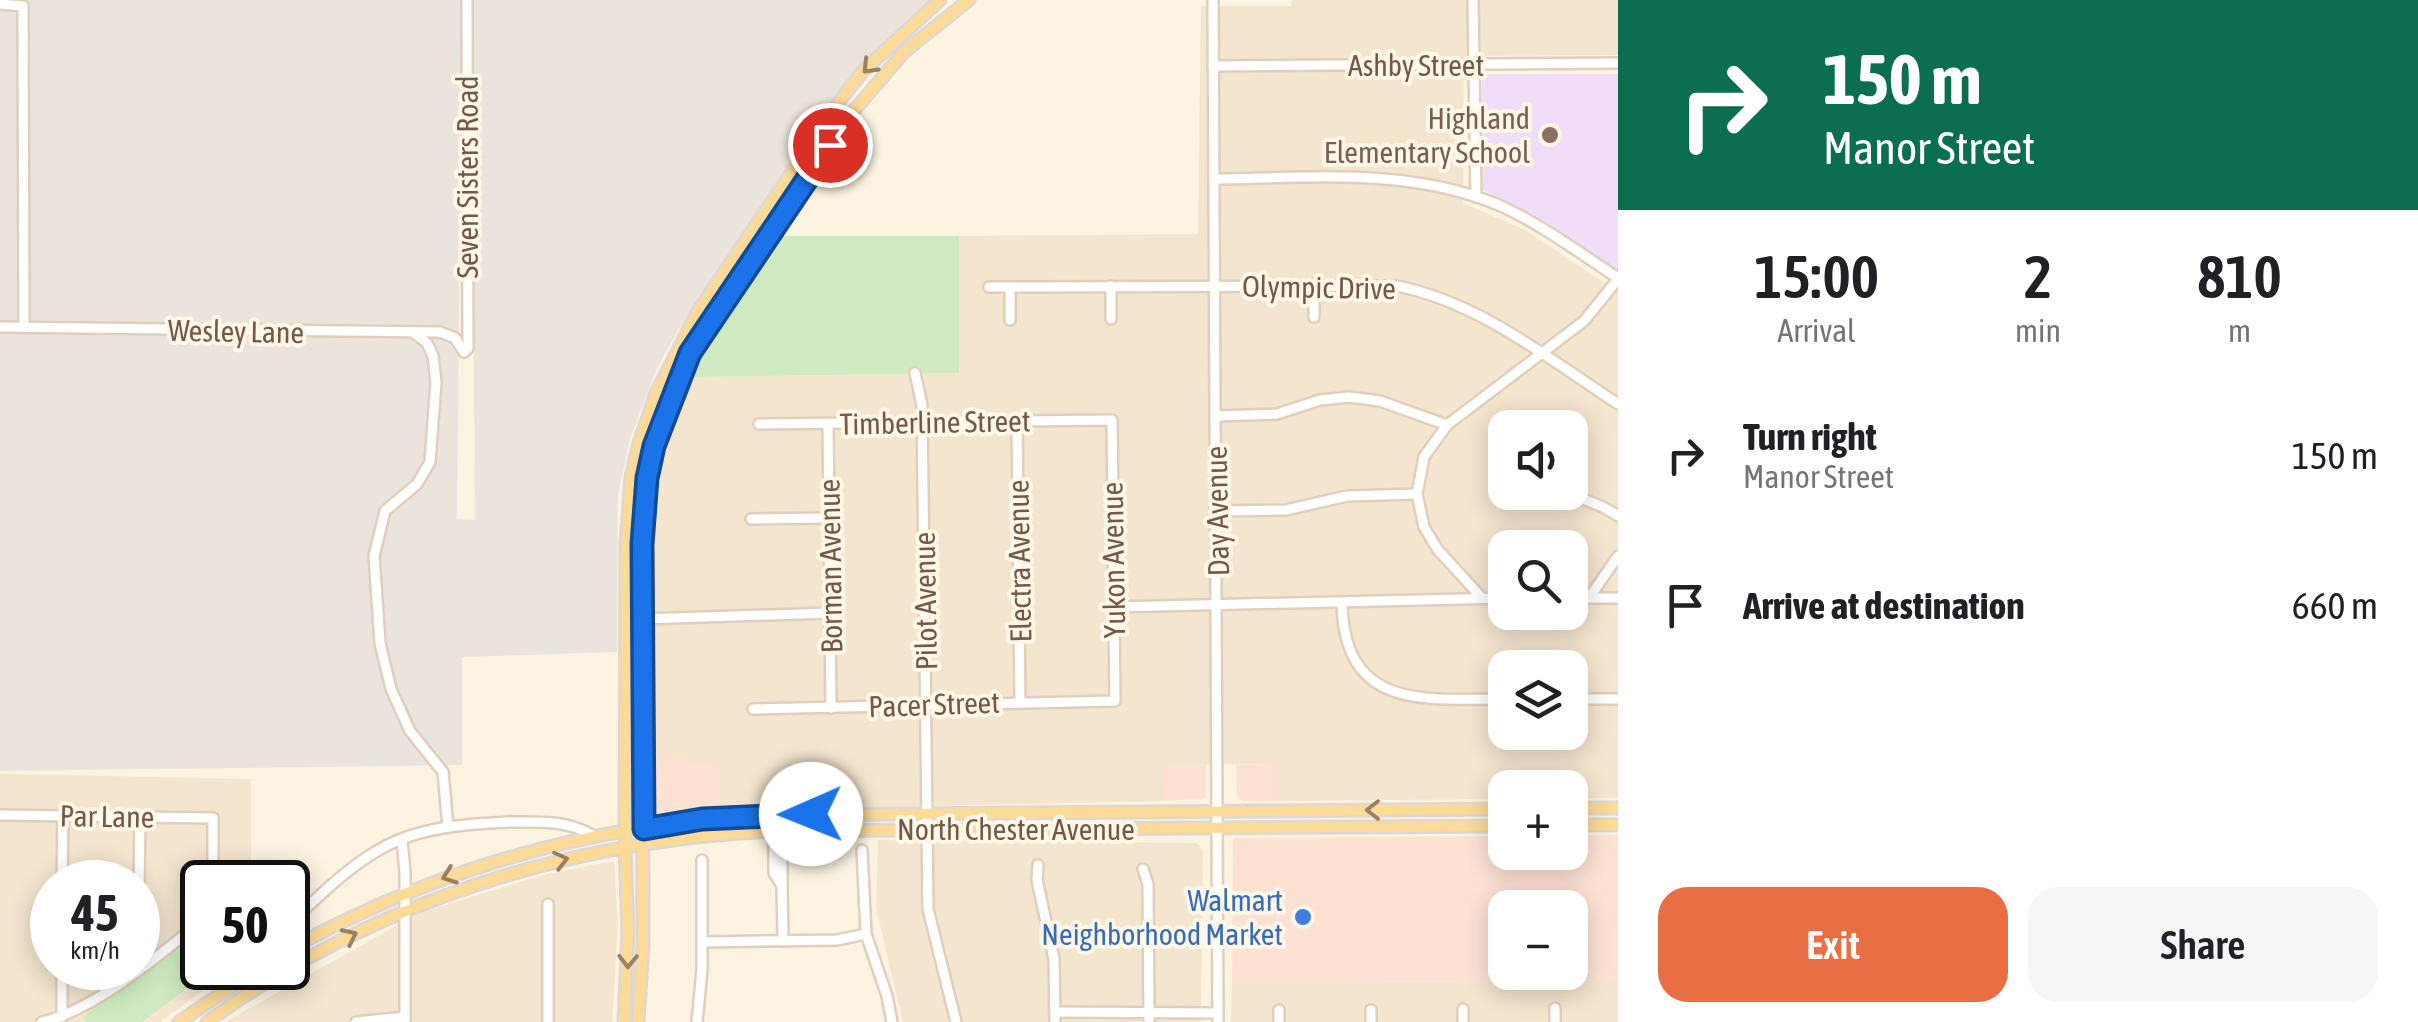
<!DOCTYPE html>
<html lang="en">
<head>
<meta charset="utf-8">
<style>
	body { margin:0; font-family:"Asap Condensed",sans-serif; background:#f6f6f6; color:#202124; height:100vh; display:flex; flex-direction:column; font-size:38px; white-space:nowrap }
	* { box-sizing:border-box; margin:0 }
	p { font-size:32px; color:#757577 }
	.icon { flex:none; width:55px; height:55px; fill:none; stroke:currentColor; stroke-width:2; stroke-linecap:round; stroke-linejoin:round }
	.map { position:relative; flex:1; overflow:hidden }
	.sheet { display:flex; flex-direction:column; background:#fff; width:800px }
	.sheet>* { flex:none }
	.guide { background:#0b6e4f; color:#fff; overflow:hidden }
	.buttons { position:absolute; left:1488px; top:410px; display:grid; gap:20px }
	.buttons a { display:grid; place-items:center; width:100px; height:100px; border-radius:20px; background:#fff; box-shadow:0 5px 25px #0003; font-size:50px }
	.speed { position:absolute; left:30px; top:860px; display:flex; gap:20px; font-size:50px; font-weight:700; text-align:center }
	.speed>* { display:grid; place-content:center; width:130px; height:130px; border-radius:50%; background:#fff; box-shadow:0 5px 25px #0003; line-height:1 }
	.speed small { font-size:25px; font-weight:400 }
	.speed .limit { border:5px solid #111; border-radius:15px; background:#fff; color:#111 }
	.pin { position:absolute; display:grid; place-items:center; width:85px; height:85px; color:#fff; margin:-42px; border:5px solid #fff; border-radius:50%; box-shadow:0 2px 10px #0007 }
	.me { position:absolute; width:110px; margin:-55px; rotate:269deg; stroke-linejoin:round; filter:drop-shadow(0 0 8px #0008) }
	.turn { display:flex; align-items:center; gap:35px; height:210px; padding:0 40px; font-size:45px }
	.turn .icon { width:130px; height:130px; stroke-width:2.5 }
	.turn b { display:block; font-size:70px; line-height:85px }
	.eta { display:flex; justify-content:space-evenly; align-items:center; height:170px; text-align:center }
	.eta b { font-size:60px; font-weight:600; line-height:70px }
	.action { display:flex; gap:20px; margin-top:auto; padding:20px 40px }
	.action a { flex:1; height:115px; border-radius:30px; background:#e96e44; color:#fff; font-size:40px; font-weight:600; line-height:115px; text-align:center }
	.action a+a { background:#f6f6f6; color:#202124 }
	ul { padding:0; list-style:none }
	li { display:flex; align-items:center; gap:30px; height:150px; padding:0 40px }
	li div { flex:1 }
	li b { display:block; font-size:38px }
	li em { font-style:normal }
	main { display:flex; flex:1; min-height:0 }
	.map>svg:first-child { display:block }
	.residential { fill:#f4e5cf; fill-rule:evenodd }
	.commercial { fill:#fde2d4; fill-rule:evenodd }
	.industrial { fill:#ebe4dc }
	.education { fill:#f0def8 }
	.green { fill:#cfeac0 }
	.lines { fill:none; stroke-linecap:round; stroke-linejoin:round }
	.minor-casing { stroke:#e1cfbd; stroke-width:14 }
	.major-casing { stroke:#ded7d3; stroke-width:15 }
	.minor { stroke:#fff; stroke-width:9 }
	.major { stroke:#fcdb98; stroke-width:10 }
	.oneway { stroke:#9d8060 }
	.route-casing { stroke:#114b97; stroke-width:25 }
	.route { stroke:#1a73e8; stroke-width:18 }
	.education-dot { fill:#8d6e63; stroke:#fff7e7; stroke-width:4 }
	.shop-dot { fill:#3f7fe0; stroke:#fff7e7; stroke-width:4 }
	.labels { text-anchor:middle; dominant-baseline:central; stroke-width:8; stroke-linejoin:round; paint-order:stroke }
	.street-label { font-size:30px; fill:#745948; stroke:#fff7e7 }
	.education-label { font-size:30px; fill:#785e54; stroke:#fff7e7; text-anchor:end }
	.shop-label { font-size:30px; fill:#366cbe; stroke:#fff7e7; text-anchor:end }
</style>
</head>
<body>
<main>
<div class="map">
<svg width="1618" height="1022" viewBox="0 0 1618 1022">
	<rect width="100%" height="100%" fill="#fcf3e1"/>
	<!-- residential -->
	<g class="residential">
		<path d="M1292 0H1618V55L1464 56 1463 203 1525 230 1618 292V798H1570V788H1505V799L1277 801 1276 764 1165 765V801L719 810 718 763H687V755L653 754 655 495 663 451 689 377 958 373 959 236 1198 234 1201 6H1291ZM1505 428H1570V492H1505ZM1505 548H1570V612H1505ZM1505 668H1570V732H1505Z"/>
		<path d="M0 774 251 779V882H202V968H234L160 1022H0ZM52 882H138V968H52Z"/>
		<path d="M878 840 1196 843 1203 850 1201 1022H903L876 908Z"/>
		<path d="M614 861 618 925 612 1022H225L419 913 543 875Z"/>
		<path d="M1618 980V1022H1231L1232 983Z"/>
	</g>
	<!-- commercial -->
	<g class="commercial">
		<path d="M653 754H687L688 763H718L719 810 653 817Z"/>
		<path d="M1277 764V801H1243L1237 797 1236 765Z"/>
		<path d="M1164 765H1206V798L1165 801Z"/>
		<path d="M1570 835H1618V980L1232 983 1233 838 1505 836V852H1570ZM1505 908H1570V972H1505Z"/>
	</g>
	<!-- industrial -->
	<path class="industrial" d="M0 0H462L457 519 475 520 472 0H933L856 74 779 204 680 327 658 366 630 439 618 495 617 652 462 657V765L0 771Z"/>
	<!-- education -->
	<path class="education" d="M1486 74H1618V270L1539 218 1483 190 1482 80Z"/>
	<!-- green -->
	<g class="green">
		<path d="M781 236H959V373L689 377Z"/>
		<path d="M177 944 203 976 142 1022H87L83 1017Z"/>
	</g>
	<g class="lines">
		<defs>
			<g id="minor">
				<path d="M1213 0 1218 1022"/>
				<path d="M1473 0 1476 197"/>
				<path d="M0 4 23 6 24 327"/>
				<path d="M1213 66 1618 63"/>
				<path d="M1214 179C1310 178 1411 167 1501 206 1542 225 1580 253 1618 278"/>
				<path d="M1314 284V317"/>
				<path d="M1111 286V319"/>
				<path d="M989 287 1397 286C1479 302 1549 359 1618 404"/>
				<path d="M1010 287V320"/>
				<path d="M0 327 440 332 455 338 464 352"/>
				<path d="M414 333 427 343 433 356 436 382 430 462 417 484 385 511 374 556 380 643 391 689 410 731 443 772 448 827"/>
				<path d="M464 352 468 348 467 0"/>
				<path d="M915 373 922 405 928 909 956 1022"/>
				<path d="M1216 416 1277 414 1320 400 1349 397 1380 401 1447 425"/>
				<path d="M1017 421 1020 702"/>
				<path d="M828 424 831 708"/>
				<path d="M1527 495C1561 492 1590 497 1618 516"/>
				<path d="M1217 511 1286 510 1347 496 1417 494"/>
				<path d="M751 519 829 518"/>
				<path d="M1482 598 1438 550 1424 527 1417 494 1424 457 1447 425 1584 321 1618 279"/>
				<path d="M1570 598H1618"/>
				<path d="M1589 598 1618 556"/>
				<path d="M1342 603C1344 711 1425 699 1505 699"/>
				<path d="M1114 607 1505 598"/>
				<path d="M642 619 830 613"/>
				<path d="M1570 699H1618"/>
				<path d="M753 709 1115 701 1112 420 759 424"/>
				<path d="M0 815 213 818V882"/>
				<path d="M774 831V873L782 886V831"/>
				<path d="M402 840 405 872V1022"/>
				<path d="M862 850 866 934 887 996 892 1022"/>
				<path d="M1038 865 1037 880 1054 959 1055 1022"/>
				<path d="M1143 869 1148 884 1149 1022"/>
				<path d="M62 882 63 814"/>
				<path d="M782 886 783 941"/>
				<path d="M288 924C316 900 344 870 377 851 416 827 465 824 510 822 539 822 567 820 592 835"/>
				<path d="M703 942 837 940 866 934"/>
				<path d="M138 971 140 817"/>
				<path d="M1055 1012 1218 1013"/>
				<path d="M62 1017V968"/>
				<path d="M42 1022C95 1010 159 955 202 921"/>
				<path d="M356 1022 405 1017"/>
				<path d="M548 1022V904"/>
				<path d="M697 1022 702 970V860"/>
				<path d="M1279 1022V1010"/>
				<path d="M1371 1022V1010"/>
				<path d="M1463 1022V1009"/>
				<path d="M1555 1022V1008"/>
			</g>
			<g id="major">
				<path d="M1570 808H1618"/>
				<path d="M1570 825H1618"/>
				<path d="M288 950C438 867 601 822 773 815L1505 809"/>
				<path d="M179 1022 259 968"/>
				<path d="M207 1022C372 902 571 840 774 831L1505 826"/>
				<path d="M624 1022 628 932 625 848 626 544 631 477 639 443 656 393 697 313 839 102 863 71 940 0"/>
				<path d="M638 1022 643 945 642 544 647 479 654 447 690 353 852 113 904 52 969 0"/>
			</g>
		</defs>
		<!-- minor casing -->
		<use href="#minor" class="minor-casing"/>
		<!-- major casing -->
		<use href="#major" class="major-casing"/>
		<!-- minor -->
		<use href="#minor" class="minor"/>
		<!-- major -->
		<use href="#major" class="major"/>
	</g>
	<!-- one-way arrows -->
	<defs><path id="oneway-chevron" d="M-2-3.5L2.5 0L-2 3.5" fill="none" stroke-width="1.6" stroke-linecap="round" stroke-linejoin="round" transform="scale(2.5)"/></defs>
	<g class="oneway">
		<use href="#oneway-chevron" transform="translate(869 67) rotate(134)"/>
		<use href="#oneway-chevron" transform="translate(1373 810) rotate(180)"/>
		<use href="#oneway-chevron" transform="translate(561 860) rotate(-14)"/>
		<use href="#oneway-chevron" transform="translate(449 876) rotate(160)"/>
		<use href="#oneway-chevron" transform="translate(350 936) rotate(-26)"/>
		<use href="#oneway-chevron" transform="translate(628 961) rotate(91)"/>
	</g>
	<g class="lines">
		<defs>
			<path id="route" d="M811 814 702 819 644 829 642 544 647 478 654 446 690 353 830 145"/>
		</defs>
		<!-- route casing -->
		<use href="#route" class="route-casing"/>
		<!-- route -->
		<use href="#route" class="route"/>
	</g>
	<!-- markers -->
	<circle class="education-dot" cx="1550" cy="135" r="10"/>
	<circle class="shop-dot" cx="1303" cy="917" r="10"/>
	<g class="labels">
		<!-- street labels -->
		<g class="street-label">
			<text x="1416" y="65">Ashby Street</text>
			<text transform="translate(467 177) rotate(-90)">Seven Sisters Road</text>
			<text transform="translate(1319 287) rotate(1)">Olympic Drive</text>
			<text transform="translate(236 331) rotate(1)">Wesley Lane</text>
			<text transform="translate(935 422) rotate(-1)">Timberline Street</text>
			<text transform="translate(1217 511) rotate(-91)">Day Avenue</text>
			<text transform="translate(1113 560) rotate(-91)">Yukon Avenue</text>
			<text transform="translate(1019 561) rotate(-91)">Electra Avenue</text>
			<text transform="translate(830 566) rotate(-91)">Borman Avenue</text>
			<text transform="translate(925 601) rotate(-91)">Pilot Avenue</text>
			<text transform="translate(934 704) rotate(-2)">Pacer Street</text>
			<text transform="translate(107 816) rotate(1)">Par Lane</text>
			<text x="1016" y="829">North Chester Avenue</text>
		</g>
		<!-- education labels -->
		<g class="education-label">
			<text x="1530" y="118">Highland<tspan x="1530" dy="34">Elementary School</tspan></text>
		</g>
		<!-- shop labels -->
		<g class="shop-label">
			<text x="1283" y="900">Walmart<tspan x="1283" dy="34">Neighborhood Market</tspan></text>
		</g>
	</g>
</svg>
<div class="buttons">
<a><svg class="icon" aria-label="sound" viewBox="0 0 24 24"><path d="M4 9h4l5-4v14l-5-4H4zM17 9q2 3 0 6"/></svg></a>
<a><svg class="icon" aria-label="search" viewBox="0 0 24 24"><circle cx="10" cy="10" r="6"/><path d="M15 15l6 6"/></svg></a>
<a><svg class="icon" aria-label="layers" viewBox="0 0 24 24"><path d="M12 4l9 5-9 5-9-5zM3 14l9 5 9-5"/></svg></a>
<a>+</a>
<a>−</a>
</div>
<div class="speed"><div>45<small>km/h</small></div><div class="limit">50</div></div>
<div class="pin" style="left:830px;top:145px;background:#d93025"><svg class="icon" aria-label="arrive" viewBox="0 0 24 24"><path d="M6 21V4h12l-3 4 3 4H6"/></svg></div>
<svg class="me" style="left:811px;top:814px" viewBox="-20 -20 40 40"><circle r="19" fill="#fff"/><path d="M0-13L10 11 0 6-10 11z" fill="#1a73e8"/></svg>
</div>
<section class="sheet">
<div class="guide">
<div class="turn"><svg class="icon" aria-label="right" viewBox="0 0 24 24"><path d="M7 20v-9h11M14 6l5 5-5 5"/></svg><div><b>150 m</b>Manor Street</div></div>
</div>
<div class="eta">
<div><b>15:00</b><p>Arrival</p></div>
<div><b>2</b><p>min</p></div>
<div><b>810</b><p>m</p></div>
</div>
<ul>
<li><svg class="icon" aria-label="right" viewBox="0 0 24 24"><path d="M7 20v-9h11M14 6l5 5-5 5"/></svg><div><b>Turn right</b><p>Manor Street</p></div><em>150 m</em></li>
<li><svg class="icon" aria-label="arrive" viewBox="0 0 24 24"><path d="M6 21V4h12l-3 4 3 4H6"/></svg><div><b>Arrive at destination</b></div><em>660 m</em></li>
</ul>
<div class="action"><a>Exit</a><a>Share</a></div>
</section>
</main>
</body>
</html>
